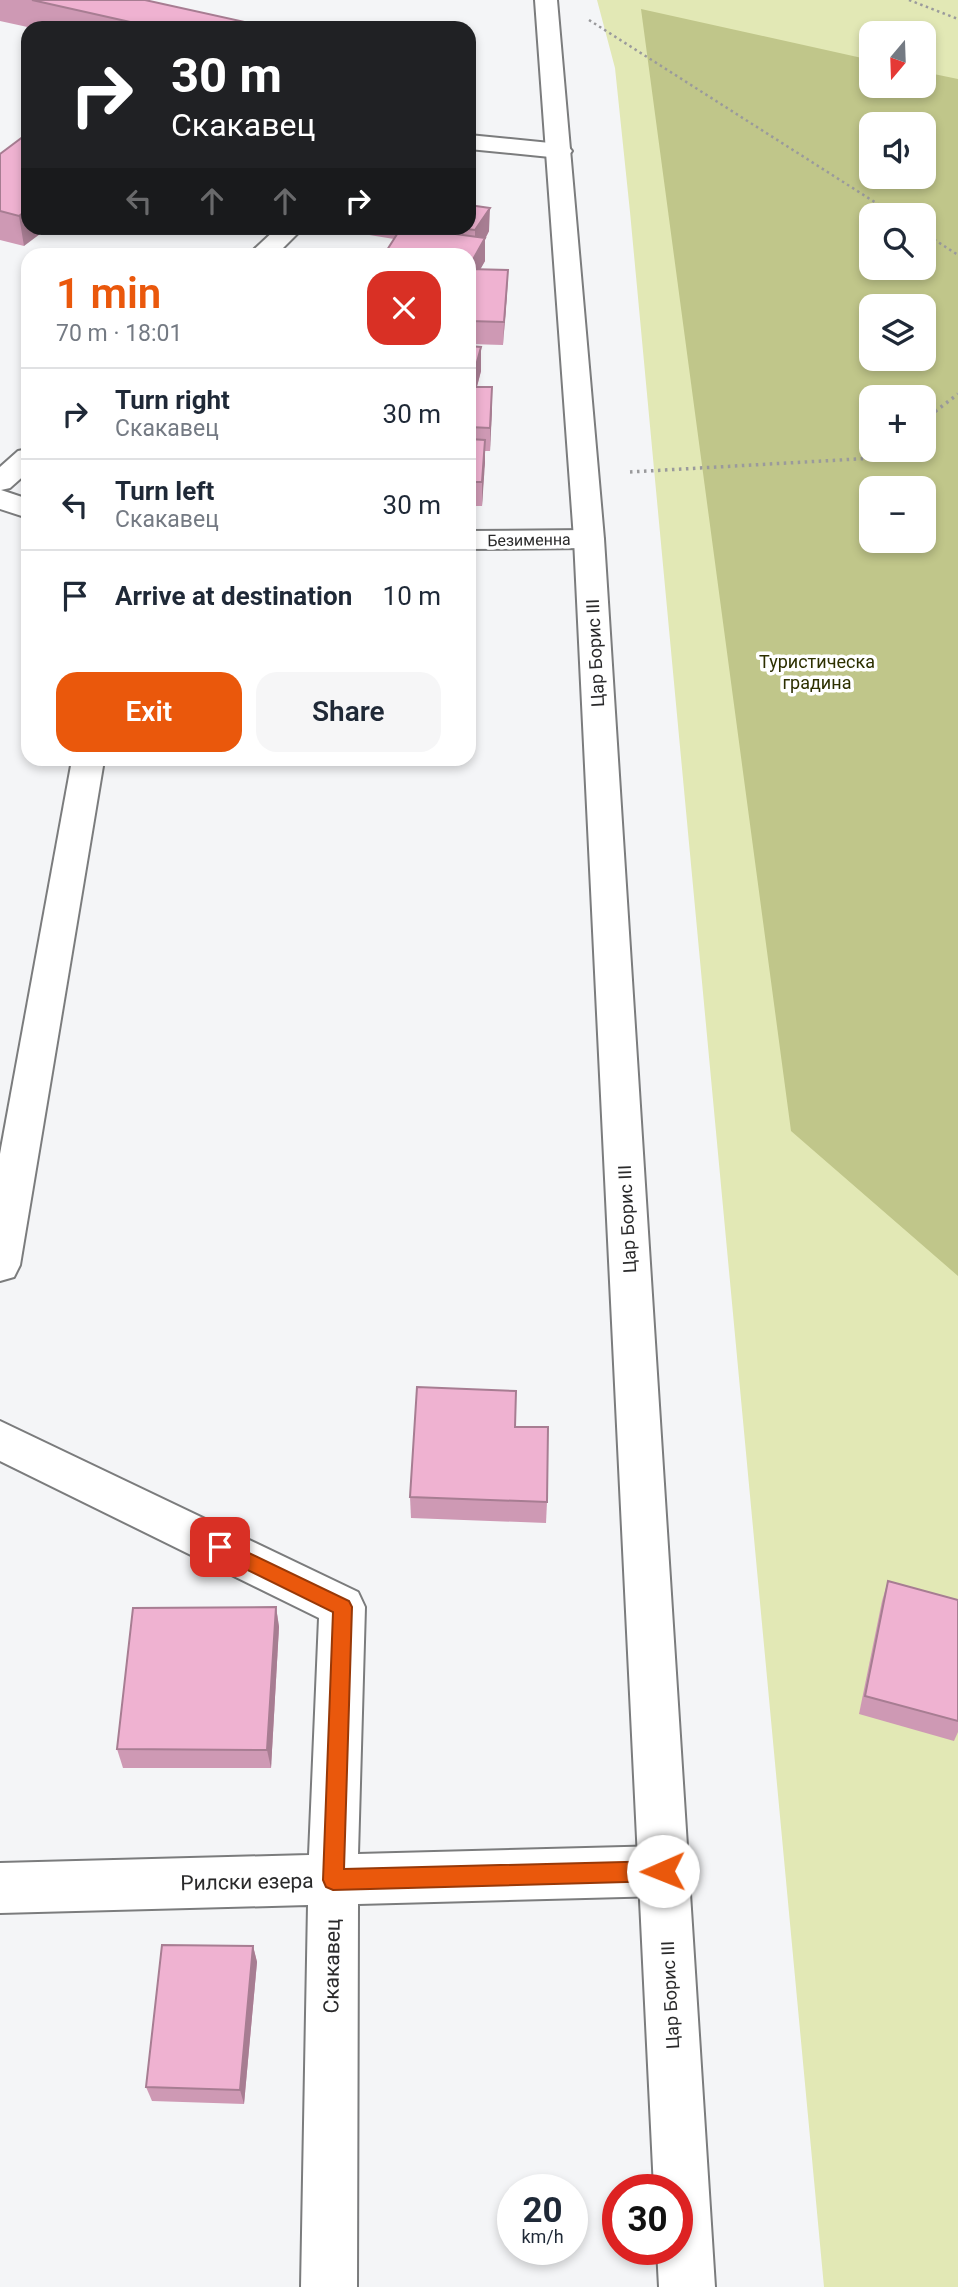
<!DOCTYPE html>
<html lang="en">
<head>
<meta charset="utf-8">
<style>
	body { margin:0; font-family:Roboto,sans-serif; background:#f6f6f7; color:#1f2937; height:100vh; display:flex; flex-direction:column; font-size:26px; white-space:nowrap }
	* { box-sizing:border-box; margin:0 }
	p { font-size:23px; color:#747a83 }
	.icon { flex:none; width:38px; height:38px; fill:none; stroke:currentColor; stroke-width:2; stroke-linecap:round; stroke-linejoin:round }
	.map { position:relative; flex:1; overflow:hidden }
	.panel { position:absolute; left:21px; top:248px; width:455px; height:518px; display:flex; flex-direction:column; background:#fff; border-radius:21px; box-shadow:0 4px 10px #0003 }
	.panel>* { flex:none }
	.hud { position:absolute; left:21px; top:21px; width:455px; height:214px; border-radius:21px; box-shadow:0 4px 10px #0003; background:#202124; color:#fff; overflow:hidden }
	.needle { width:46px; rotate:199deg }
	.fabs { position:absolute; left:859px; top:21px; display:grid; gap:14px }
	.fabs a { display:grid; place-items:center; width:77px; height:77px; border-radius:14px; background:#fff; box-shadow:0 4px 10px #0003; font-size:35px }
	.speed { position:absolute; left:497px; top:2174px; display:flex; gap:14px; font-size:35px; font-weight:700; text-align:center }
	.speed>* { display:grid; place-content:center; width:91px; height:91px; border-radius:50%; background:#fff; box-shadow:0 4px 10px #0003; line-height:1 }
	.speed small { font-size:18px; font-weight:400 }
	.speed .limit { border:10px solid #d22; background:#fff; color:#111 }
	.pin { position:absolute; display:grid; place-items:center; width:60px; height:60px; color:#fff; margin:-30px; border-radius:14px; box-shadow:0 4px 10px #0006 }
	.me { position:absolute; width:77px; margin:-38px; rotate:269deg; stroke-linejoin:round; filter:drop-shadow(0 0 5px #0008) }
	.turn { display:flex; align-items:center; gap:24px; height:147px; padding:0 35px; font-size:32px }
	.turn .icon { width:91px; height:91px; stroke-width:2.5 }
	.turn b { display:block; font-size:49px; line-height:60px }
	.lanes { display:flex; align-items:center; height:66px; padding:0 35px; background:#0003; justify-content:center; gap:35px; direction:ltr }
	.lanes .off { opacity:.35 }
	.round { display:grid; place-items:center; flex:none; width:74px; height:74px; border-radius:21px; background:#f6f6f7 }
	.head { display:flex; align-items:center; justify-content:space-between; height:119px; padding:0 35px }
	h1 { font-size:42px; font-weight:600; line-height:52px; color:#ea580c }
	.action { display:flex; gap:14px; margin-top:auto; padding:14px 35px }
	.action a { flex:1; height:80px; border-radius:21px; background:#ea580c; color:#fff; font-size:28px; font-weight:600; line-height:80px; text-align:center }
	.action a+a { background:#f6f6f7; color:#1f2937 }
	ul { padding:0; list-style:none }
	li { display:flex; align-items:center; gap:21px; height:91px; padding:0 35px; border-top:2px solid #e0e1e3 }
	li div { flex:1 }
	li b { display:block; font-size:26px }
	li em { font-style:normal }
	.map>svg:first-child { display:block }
	.green { fill:#e2e8b5; fill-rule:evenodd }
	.forest { fill:#c0c68a; fill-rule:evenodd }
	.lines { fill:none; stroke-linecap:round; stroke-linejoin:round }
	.minor-casing { stroke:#7b7c7d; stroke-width:4 }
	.secondary-casing { stroke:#7b7c7d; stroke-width:4 }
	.path-far1 { stroke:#9a9a9c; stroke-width:2.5; stroke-dasharray:2.5 3.5; stroke-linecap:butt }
	.path { stroke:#9a9a9c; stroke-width:3.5; stroke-dasharray:2.5 4.5; stroke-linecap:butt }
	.minor { fill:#fff; fill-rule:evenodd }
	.secondary { fill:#fff; fill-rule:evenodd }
	.wall { fill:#ce99b4 }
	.shaded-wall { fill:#a77d92 }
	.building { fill:#efb2d1; stroke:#a77d92; stroke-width:2 }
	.route { fill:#ea580c; stroke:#983908; stroke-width:2 }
	.labels { text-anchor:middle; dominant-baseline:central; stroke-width:7; stroke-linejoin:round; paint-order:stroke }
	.far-street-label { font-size:16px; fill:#2a2a2b; stroke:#fff }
	.street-label { font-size:18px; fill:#2a2a2b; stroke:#fff }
	.park-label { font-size:18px; fill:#2d3000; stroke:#fff }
	.near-street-label { font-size:21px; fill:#2a2a2b; stroke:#fff }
</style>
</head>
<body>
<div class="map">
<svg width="958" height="2287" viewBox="0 0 958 2287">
	<rect width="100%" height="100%" fill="#f4f5f7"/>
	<!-- green -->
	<path class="green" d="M597 0H958V2287H824L630 212 615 68ZM872 33H924V86H872ZM872 124H924V177H872ZM872 215H924V268H872ZM872 306H924V359H872ZM872 397H924V450H872ZM872 488H924V541H872Z"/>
	<!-- forest -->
	<path class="forest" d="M641 9 871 60 872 86H924V72L958 79V1276L791 1131ZM924 124V177H872V124ZM924 215V268H872V215ZM872 306H924V359H872ZM924 397V450H872V397ZM924 488V541H872V488Z"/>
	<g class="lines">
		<defs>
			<g id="minor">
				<path d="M469 135 560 144 568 146 572 151 568 156 560 158 469 149Z"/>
				<path d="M277 228H303L275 256H247Z"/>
				<path d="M28 449V472L10 488 1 490 28 499V518L0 509V467L18 451Z"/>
				<path d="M589 530 599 533 604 539 599 545 589 548 469 549V531Z"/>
				<path d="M72 760H104L20 1265 14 1277 0 1281V1154Z"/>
				<path d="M0 1421 358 1592 365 1607 358 1854 663 1846 680 1854 688 1871 680 1888 663 1896 358 1904 357 2287H301L308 1905 0 1913V1863L309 1855 319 1618 0 1461Z"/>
			</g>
			<path id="secondary" d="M535 0H557L604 539 715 2287H659L657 2249H677V2189H654L574 539Z"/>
		</defs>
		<!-- minor casing -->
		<use href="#minor" class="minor-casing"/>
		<!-- secondary casing -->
		<use href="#secondary" class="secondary-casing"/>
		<!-- path-far1 -->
		<g class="path-far1">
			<path d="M909 0 958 19"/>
			<path d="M589 20 895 215"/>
			<path d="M924 233 958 255"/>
		</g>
		<!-- path -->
		<g class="path">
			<path d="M924 420 958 394"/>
			<path d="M630 472 875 458 886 450"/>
		</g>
		<!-- minor -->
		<use href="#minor" class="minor"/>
		<!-- secondary -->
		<use href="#secondary" class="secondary"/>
	</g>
	<!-- wall -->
	<g class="wall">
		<path d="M0 0H145L254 24V28H32L0 21Z"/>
		<path d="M28 133 24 246 0 240V154Z"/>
		<path d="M351 228H469L489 231 485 239V261L480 269 508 270 507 293 503 345 469 344V256H387V250L394 239 351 232Z"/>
		<path d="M469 346 481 347V371L477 387H492L490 451H485L482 506H469Z"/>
		<path d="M515 1427 547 1502 546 1523 411 1518 410 1497Z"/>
		<path d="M888 1581 958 1600V1732L954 1741 859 1714 882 1601Z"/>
		<path d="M276 1607 279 1627 271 1768H123L117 1749Z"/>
		<path d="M253 1946 257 1962 244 2104 152 2101 146 2087Z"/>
	</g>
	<!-- shaded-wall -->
	<g class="shaded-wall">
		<path d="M490 208 489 231 485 239V261L471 286V263L475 253V230Z"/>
		<path d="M28 209V228H48L24 246 19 216Z"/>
		<path d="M508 270 507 293 503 345 504 322Z"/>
		<path d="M481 347V371L473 401V377Z"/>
		<path d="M492 387V411L490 451V428Z"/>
		<path d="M485 440V463L482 506V482Z"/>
		<path d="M276 1607 279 1627 271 1768 267 1750Z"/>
		<path d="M253 1946 257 1962 244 2104 240 2090Z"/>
	</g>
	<!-- building -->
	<g class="building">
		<path d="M32 0H145L254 24 248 28H157Z"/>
		<path d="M28 133V209L19 216 0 211V154Z"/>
		<path d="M469 205 490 208 475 230 458 228H469Z"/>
		<path d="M401 228H411L485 238 471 263 469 262V256H422L387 250Z"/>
		<path d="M469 269 508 270 504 322 469 321Z"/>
		<path d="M469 346 481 347 473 377H469Z"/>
		<path d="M469 387H492L490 428 469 427Z"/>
		<path d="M469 439 485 440 482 482H469Z"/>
		<path d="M417 1387 516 1391 515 1427H548L547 1502 410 1497Z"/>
		<path d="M888 1581 958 1600V1721L865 1696Z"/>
		<path d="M276 1607 267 1750 117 1749 133 1608Z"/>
		<path d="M162 1945 253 1946 240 2090 146 2087Z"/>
	</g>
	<!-- route -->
	<path class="route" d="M220 1539 349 1601 352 1607 344 1869 663 1861 670 1864 673 1871 670 1878 663 1881 333 1890 326 1887 323 1880 333 1612 213 1553 211 1547 213 1541Z"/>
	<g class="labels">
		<!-- far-street labels -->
		<g class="far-street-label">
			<text transform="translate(529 540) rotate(-1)">Безименна</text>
		</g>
		<!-- street labels -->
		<g class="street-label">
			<text transform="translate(595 653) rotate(-93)">Цар Борис III</text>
			<text transform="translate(627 1219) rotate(-93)">Цар Борис III</text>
			<text transform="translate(670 1995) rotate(-93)">Цар Борис III</text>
		</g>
		<!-- park labels -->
		<g class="park-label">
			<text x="817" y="661">Туристическа<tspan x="817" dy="21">градина</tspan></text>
		</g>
		<!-- near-street labels -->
		<g class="near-street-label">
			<text transform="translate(247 1882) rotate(-1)">Рилски езера</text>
			<text transform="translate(332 1966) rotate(-89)">Скакавец</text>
		</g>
	</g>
</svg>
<div class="fabs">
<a><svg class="needle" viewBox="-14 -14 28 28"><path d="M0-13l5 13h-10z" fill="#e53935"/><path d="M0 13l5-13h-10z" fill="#747a83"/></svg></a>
<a><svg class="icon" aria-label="sound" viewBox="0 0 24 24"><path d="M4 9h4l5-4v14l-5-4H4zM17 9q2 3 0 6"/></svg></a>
<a><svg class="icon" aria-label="search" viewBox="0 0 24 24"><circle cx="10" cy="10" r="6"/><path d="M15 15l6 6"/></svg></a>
<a><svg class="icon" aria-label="layers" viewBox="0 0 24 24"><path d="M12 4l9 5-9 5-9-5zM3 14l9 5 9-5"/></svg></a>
<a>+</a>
<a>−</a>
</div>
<div class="speed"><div>20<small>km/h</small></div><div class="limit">30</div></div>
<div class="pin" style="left:220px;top:1547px;background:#d93025"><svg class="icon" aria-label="arrive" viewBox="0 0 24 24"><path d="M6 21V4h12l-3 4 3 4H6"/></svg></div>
<svg class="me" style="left:663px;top:1871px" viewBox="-20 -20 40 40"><circle r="19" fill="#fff"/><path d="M0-13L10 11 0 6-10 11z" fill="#ea580c"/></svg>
<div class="hud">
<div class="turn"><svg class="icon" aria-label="right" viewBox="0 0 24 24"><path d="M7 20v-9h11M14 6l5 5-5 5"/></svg><div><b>30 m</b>Скакавец</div></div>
<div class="lanes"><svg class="icon off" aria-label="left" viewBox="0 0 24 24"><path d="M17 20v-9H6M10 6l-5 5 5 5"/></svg><svg class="icon off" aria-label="ahead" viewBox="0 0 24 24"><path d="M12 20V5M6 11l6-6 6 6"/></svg><svg class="icon off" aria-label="ahead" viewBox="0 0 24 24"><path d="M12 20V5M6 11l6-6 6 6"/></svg><svg class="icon" aria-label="right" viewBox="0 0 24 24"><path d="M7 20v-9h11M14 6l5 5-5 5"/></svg></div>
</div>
<section class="panel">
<div class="head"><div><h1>1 min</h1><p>70 m · 18:01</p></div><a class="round" style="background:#d93025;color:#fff"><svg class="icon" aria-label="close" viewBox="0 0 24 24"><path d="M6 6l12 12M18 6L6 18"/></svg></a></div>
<ul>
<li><svg class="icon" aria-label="right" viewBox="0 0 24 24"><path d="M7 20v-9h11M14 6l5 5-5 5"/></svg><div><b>Turn right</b><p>Скакавец</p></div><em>30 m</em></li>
<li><svg class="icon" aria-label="left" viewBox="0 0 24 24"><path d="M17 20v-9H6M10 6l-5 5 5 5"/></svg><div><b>Turn left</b><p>Скакавец</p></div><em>30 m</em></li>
<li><svg class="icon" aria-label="arrive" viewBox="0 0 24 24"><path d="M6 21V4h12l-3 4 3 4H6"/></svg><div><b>Arrive at destination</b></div><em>10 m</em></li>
</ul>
<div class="action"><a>Exit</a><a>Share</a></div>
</section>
</div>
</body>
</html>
